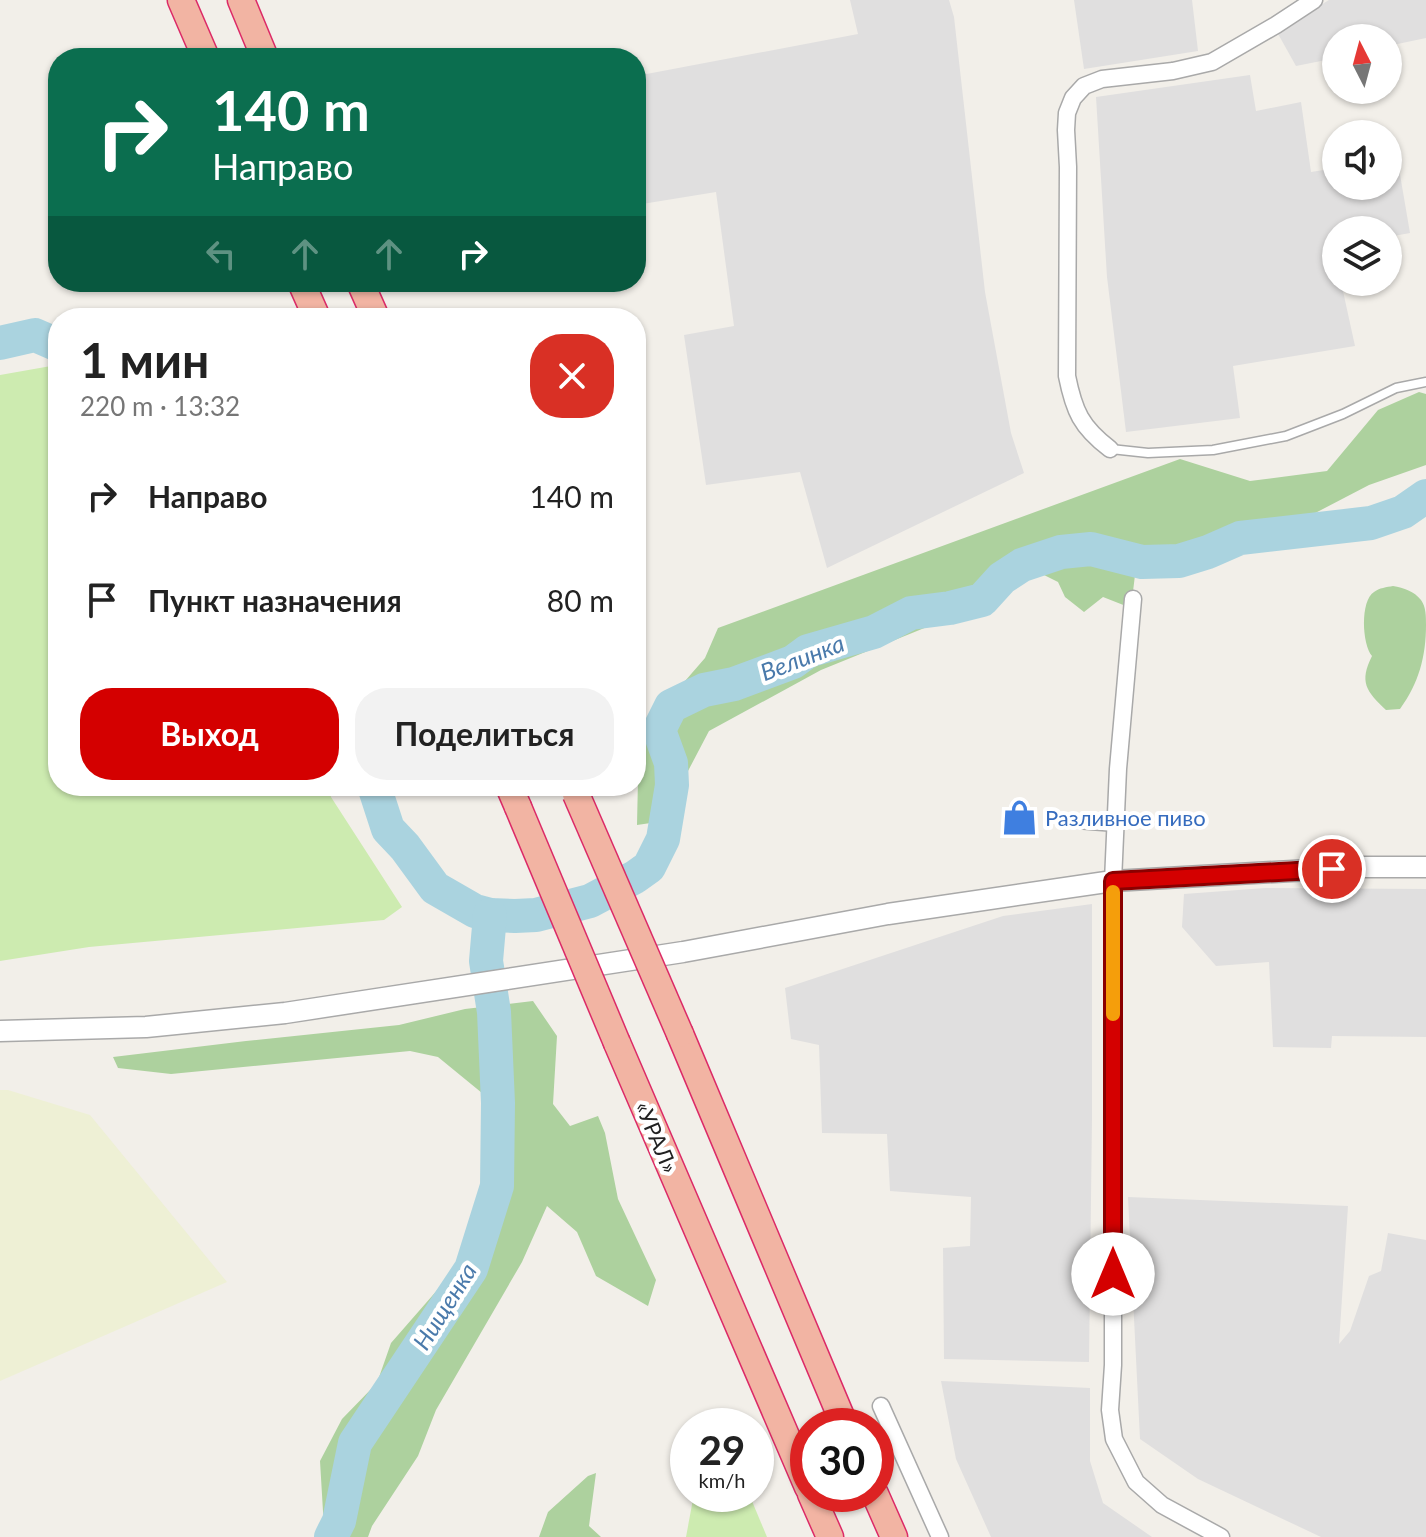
<!DOCTYPE html>
<html lang="ru">
<head>
<meta charset="utf-8">
<style>
	body { margin:0; font-family:Lato,sans-serif; background:#f2f2f2; color:#222; height:100vh; display:flex; flex-direction:column; font-size:30px; white-space:nowrap }
	* { box-sizing:border-box; margin:0 }
	p { font-size:26px; color:#767676 }
	.icon { flex:none; width:44px; height:44px; fill:none; stroke:currentColor; stroke-width:2; stroke-linecap:round; stroke-linejoin:round }
	.map { position:relative; flex:1; overflow:hidden }
	.panel { position:absolute; left:48px; top:308px; width:598px; height:488px; display:flex; flex-direction:column; background:#fff; border-radius:32px; box-shadow:0 2px 6px #0004 }
	.panel>* { flex:none }
	.guide { position:absolute; left:48px; top:48px; width:598px; height:244px; border-radius:32px; box-shadow:0 2px 6px #0004; background:#0b6e4f; color:#fff; overflow:hidden }
	.needle { width:52px; rotate:354deg }
	.fabs { position:absolute; left:1322px; top:24px; display:grid; gap:16px }
	.fabs a { display:grid; place-items:center; width:80px; height:80px; border-radius:50%; background:#fff; box-shadow:0 2px 6px #0004; font-size:40px }
	.speed { position:absolute; left:670px; top:1408px; display:flex; gap:16px; font-size:40px; font-weight:700; text-align:center }
	.speed>* { display:grid; place-content:center; width:104px; height:104px; border-radius:50%; background:#fff; box-shadow:0 2px 6px #0004; line-height:1 }
	.speed small { font-size:20px; font-weight:400 }
	.speed .limit { border:12px solid #d22; background:#fff; color:#111 }
	.pin { position:absolute; display:grid; place-items:center; width:68px; height:68px; color:#fff; margin:-34px; border:4px solid #fff; border-radius:50%; box-shadow:0 2px 8px #0007 }
	.me { position:absolute; width:88px; margin:-44px; rotate:0deg; stroke-linejoin:round; filter:drop-shadow(0 0 6px #0008) }
	.turn { display:flex; align-items:center; gap:28px; height:168px; padding:0 32px; font-size:36px }
	.turn .icon { width:104px; height:104px; stroke-width:2.5 }
	.turn b { display:block; font-size:56px; line-height:68px }
	.lanes { display:flex; align-items:center; height:76px; padding:0 32px; background:#0003; justify-content:center; gap:40px; direction:ltr }
	.lanes .off { opacity:.35 }
	.round { display:grid; place-items:center; flex:none; width:84px; height:84px; border-radius:32px; background:#f2f2f2 }
	.overview { display:flex; align-items:center; justify-content:space-between; height:136px; padding:0 32px }
	h1 { font-size:48px; font-weight:700; line-height:60px }
	.primary-button { display:flex; gap:16px; margin-top:auto; padding:16px 32px }
	.primary-button a { flex:1; height:92px; border-radius:32px; background:#d40000; color:#fff; font-size:32px; font-weight:700; line-height:92px; text-align:center }
	.primary-button a+a { background:#f2f2f2; color:#222 }
	ul { padding:0; list-style:none }
	li { display:flex; align-items:center; gap:24px; height:104px; padding:0 32px }
	li div { flex:1 }
	li b { display:block; font-size:30px }
	li em { font-style:normal }
	.map>svg:first-child { display:block }
	.residential { fill:#e0dfdf }
	.farmland { fill:#eef0d5 }
	.grass { fill:#cdebb0 }
	.forest { fill:#add19e }
	.lines { fill:none; stroke-linecap:round; stroke-linejoin:round }
	.river { stroke:#aad3df; stroke-width:34 }
	.service-casing { stroke:#a9a9a9; stroke-width:11 }
	.minor-casing { stroke:#a9a9a9; stroke-width:19 }
	.tertiary-casing { stroke:#a9a9a9; stroke-width:23 }
	.trunk-casing { stroke:#dc2a67; stroke-width:29 }
	.service { stroke:#fff; stroke-width:8 }
	.minor { stroke:#fff; stroke-width:16 }
	.tertiary { stroke:#fff; stroke-width:20 }
	.trunk { stroke:#f2b4a3; stroke-width:26 }
	.trunk-bridge-casing { stroke:#dc2a67; stroke-width:29; stroke-linecap:butt }
	.trunk-bridge { stroke:#f2b4a3; stroke-width:26 }
	.route-casing { stroke:#8a0000; stroke-width:20 }
	.route { stroke:#d40000; stroke-width:14 }
	.slow { stroke:#f59e0b; stroke-width:14 }
	.labels { text-anchor:middle; dominant-baseline:central; stroke-width:8; stroke-linejoin:round; paint-order:stroke }
	.shop-label { font-size:22px; fill:#366cbe; stroke:#fff; text-anchor:start }
	.street-label { font-size:22px; fill:#222; stroke:#fff }
	.water-label { font-size:24px; font-style:italic; fill:#4a7aab; stroke:#fff }
</style>
</head>
<body>
<div class="map">
<svg width="1426" height="1537" viewBox="0 0 1426 1537">
	<rect width="100%" height="100%" fill="#f2efe9"/>
	<!-- residential -->
	<g class="residential">
		<path d="M850 0H949L954 17 985 292 1011 433 1024 473 827 568 800 472 706 485 684 335 734 326 716 192 636 205V76L858 34Z"/>
		<path d="M1074 0H1192L1198 51 1084 69Z"/>
		<path d="M1329 0H1426V38L1388 46V38H1336V58L1296 66 1277 32Z"/>
		<path d="M1250 75 1256 111 1301 102 1311 172 1336 168V186H1388V159L1397 157 1410 233 1388 237V230H1336V245H1333L1336 257V282H1341L1355 346 1233 366 1240 418 1126 432 1107 277 1096 97Z"/>
		<path d="M1265 888 1426 889V1037L1332 1036 1331 1048 1273 1047 1269 962 1216 966 1182 927 1184 894Z"/>
		<path d="M1092 904V1118L1089 1362 944 1359 943 1248 970 1246 971 1197 890 1191 887 1134 822 1133 819 1045 791 1039 785 988 1003 916Z"/>
		<path d="M1128 1197 1348 1206 1339 1344 1350 1331 1369 1276 1381 1271 1388 1233 1426 1240V1537H1321L1198 1479 1140 1439Z"/>
		<path d="M941 1381 1090 1388V1461L1103 1503 1152 1537H991L956 1459Z"/>
	</g>
	<!-- farmland -->
	<path class="farmland" d="M0 1090H8L90 1115 227 1282 0 1381Z"/>
	<!-- grass -->
	<g class="grass">
		<path d="M51 366 58 375V786H328L331 797 402 907 384 920 89 947 0 961V375Z"/>
		<path d="M694 1494H749L767 1537H686Z"/>
	</g>
	<!-- forest -->
	<g class="forest">
		<path d="M1419 392 1426 394V465L1369 485 1250 547 1135 575 1131 608 1103 597 1084 612 1065 597 1058 582 1040 573 949 618 821 670 709 731 688 771 678 819 637 825 639 734 705 658 718 628 1180 459 1250 481 1327 471 1378 410Z"/>
		<path d="M1393 586C1404 588 1414 591 1421 600 1426 607 1426 616 1426 625 1426 656 1419 683 1400 709L1386 710C1366 691 1359 682 1372 656 1362 644 1360 601 1374 592 1379 588 1387 587 1393 586Z"/>
		<path d="M533 1001 557 1036 553 1104 570 1126 598 1116 605 1133 618 1199 656 1280 648 1306 596 1276 577 1232 547 1206 522 1262 436 1410 418 1456 372 1526 368 1537H319L324 1528 320 1461 342 1419 377 1383 391 1343 453 1272 462 1250 483 1175 481 1140 484 1116 482 1093 438 1057 410 1051 171 1074 118 1068 113 1057 246 1041 399 1025 465 1009Z"/>
		<path d="M596 1473 589 1526 601 1537H539L548 1512 588 1476Z"/>
	</g>
	<g class="lines">
		<!-- river -->
		<g class="river">
			<path d="M0 343 35 335 58 345"/>
			<path d="M374 786 388 829 405 847 435 888 475 911 490 915 515 916 536 915 590 901 635 877 649 867 663 839 672 785 671 763 659 730 671 706 704 690 734 684 793 662 808 651 874 632 911 613 950 608 982 600 1002 578 1022 565 1061 552 1091 549 1142 562 1179 561 1208 552 1240 538 1371 523 1403 512 1426 496"/>
			<path d="M331 1537 339 1521 355 1443 471 1269 497 1186 498 1103 494 1012 486 961 490 915"/>
		</g>
		<defs>
			<g id="service">
				<path d="M1111 449 1148 453 1213 450 1286 436 1343 414 1396 388 1426 382"/>
				<path d="M1077 824 1115 827"/>
			</g>
			<g id="minor">
				<path d="M1110 449C1081 427 1074 411 1067 376L1068 167 1066 130 1067 113 1073 98 1084 86 1102 79 1173 71 1212 62 1276 25 1314 0"/>
				<path d="M1133 599 1118 769 1113 881V1365L1110 1410 1114 1439 1136 1482 1162 1505 1221 1537"/>
				<path d="M881 1406 940 1537"/>
			</g>
			<path id="tertiary" d="M0 1031 146 1027 285 1013 683 952 888 914 1113 881 1363 867H1426"/>
			<g id="trunk">
				<path d="M181 0 206 58"/>
				<path d="M241 0 265 58"/>
				<path d="M301 282 317 318"/>
				<path d="M360 282 376 318"/>
				<path d="M509 786 518 807"/>
				<path d="M680 1034 845 1426"/>
				<path d="M617 1043 808 1487"/>
				<path d="M811 1494 830 1537"/>
				<path d="M875 1494 894 1537"/>
			</g>
		</defs>
		<!-- service casing -->
		<use href="#service" class="service-casing"/>
		<!-- minor casing -->
		<use href="#minor" class="minor-casing"/>
		<!-- tertiary casing -->
		<use href="#tertiary" class="tertiary-casing"/>
		<!-- trunk casing -->
		<use href="#trunk" class="trunk-casing"/>
		<!-- service -->
		<use href="#service" class="service"/>
		<!-- minor -->
		<use href="#minor" class="minor"/>
		<!-- tertiary -->
		<use href="#tertiary" class="tertiary"/>
		<!-- trunk -->
		<use href="#trunk" class="trunk"/>
		<defs>
			<g id="trunk-bridge">
				<path d="M576 794 680 1034"/>
				<path d="M518 807 617 1043"/>
			</g>
		</defs>
		<!-- trunk-bridge casing -->
		<use href="#trunk-bridge" class="trunk-bridge-casing"/>
		<!-- trunk-bridge -->
		<use href="#trunk-bridge" class="trunk-bridge"/>
	</g>
	<g class="lines">
		<defs>
			<path id="route" d="M1113 1274V881L1332 869"/>
		</defs>
		<!-- route casing -->
		<use href="#route" class="route-casing"/>
		<!-- route -->
		<use href="#route" class="route"/>
		<!-- slow -->
		<path class="slow" d="M1113 892V1014"/>
	</g>
	<!-- icons -->
	<defs>
		<symbol id="shop-bare" viewBox="-9 -9 18 18"><path d="M-5-2.5h2.3a2.7 3.5 0 0 1 5.4 0H5L5.5 6h-11ZM-1.5-2.5h3a1.5 2.3 0 0 0-3 0Z" fill="#3f7fe0" stroke="#fff" stroke-width="2.5" paint-order="stroke"/></symbol>
	</defs>
	<g fill-rule="evenodd">
		<use href="#shop-bare" x="994" y="792" width="51" height="51"/>
	</g>
	<g class="labels">
		<!-- shop labels -->
		<g class="shop-label">
			<text x="1045" y="817">Разливное пиво</text>
		</g>
		<!-- street labels -->
		<g class="street-label">
			<text transform="translate(657 1137) rotate(67)">«УРАЛ»</text>
		</g>
		<!-- water labels -->
		<g class="water-label">
			<text transform="translate(802 657) rotate(-21)">Велинка</text>
			<text transform="translate(444 1306) rotate(-58)">Нищенка</text>
		</g>
	</g>
</svg>
<div class="fabs">
<a><svg class="needle" viewBox="-14 -14 28 28"><path d="M0-13l5 13h-10z" fill="#e53935"/><path d="M0 13l5-13h-10z" fill="#767676"/></svg></a>
<a><svg class="icon" aria-label="sound" viewBox="0 0 24 24"><path d="M4 9h4l5-4v14l-5-4H4zM17 9q2 3 0 6"/></svg></a>
<a><svg class="icon" aria-label="layers" viewBox="0 0 24 24"><path d="M12 4l9 5-9 5-9-5zM3 14l9 5 9-5"/></svg></a>
</div>
<div class="speed"><div>29<small>km/h</small></div><div class="limit">30</div></div>
<div class="pin" style="left:1332px;top:869px;background:#d93025"><svg class="icon" aria-label="arrive" viewBox="0 0 24 24"><path d="M6 21V4h12l-3 4 3 4H6"/></svg></div>
<svg class="me" style="left:1113px;top:1274px" viewBox="-20 -20 40 40"><circle r="19" fill="#fff"/><path d="M0-13L10 11 0 6-10 11z" fill="#d40000"/></svg>
<div class="guide">
<div class="turn"><svg class="icon" aria-label="right" viewBox="0 0 24 24"><path d="M7 20v-9h11M14 6l5 5-5 5"/></svg><div><b>140 m</b>Направо</div></div>
<div class="lanes"><svg class="icon off" aria-label="left" viewBox="0 0 24 24"><path d="M17 20v-9H6M10 6l-5 5 5 5"/></svg><svg class="icon off" aria-label="ahead" viewBox="0 0 24 24"><path d="M12 20V5M6 11l6-6 6 6"/></svg><svg class="icon off" aria-label="ahead" viewBox="0 0 24 24"><path d="M12 20V5M6 11l6-6 6 6"/></svg><svg class="icon" aria-label="right" viewBox="0 0 24 24"><path d="M7 20v-9h11M14 6l5 5-5 5"/></svg></div>
</div>
<section class="panel">
<div class="overview"><div><h1>1 мин</h1><p>220 m · 13:32</p></div><a class="round" style="background:#d93025;color:#fff"><svg class="icon" aria-label="close" viewBox="0 0 24 24"><path d="M6 6l12 12M18 6L6 18"/></svg></a></div>
<ul>
<li><svg class="icon" aria-label="right" viewBox="0 0 24 24"><path d="M7 20v-9h11M14 6l5 5-5 5"/></svg><div><b>Направо</b></div><em>140 m</em></li>
<li><svg class="icon" aria-label="arrive" viewBox="0 0 24 24"><path d="M6 21V4h12l-3 4 3 4H6"/></svg><div><b>Пункт назначения</b></div><em>80 m</em></li>
</ul>
<div class="primary-button"><a>Выход</a><a>Поделиться</a></div>
</section>
</div>
</body>
</html>
